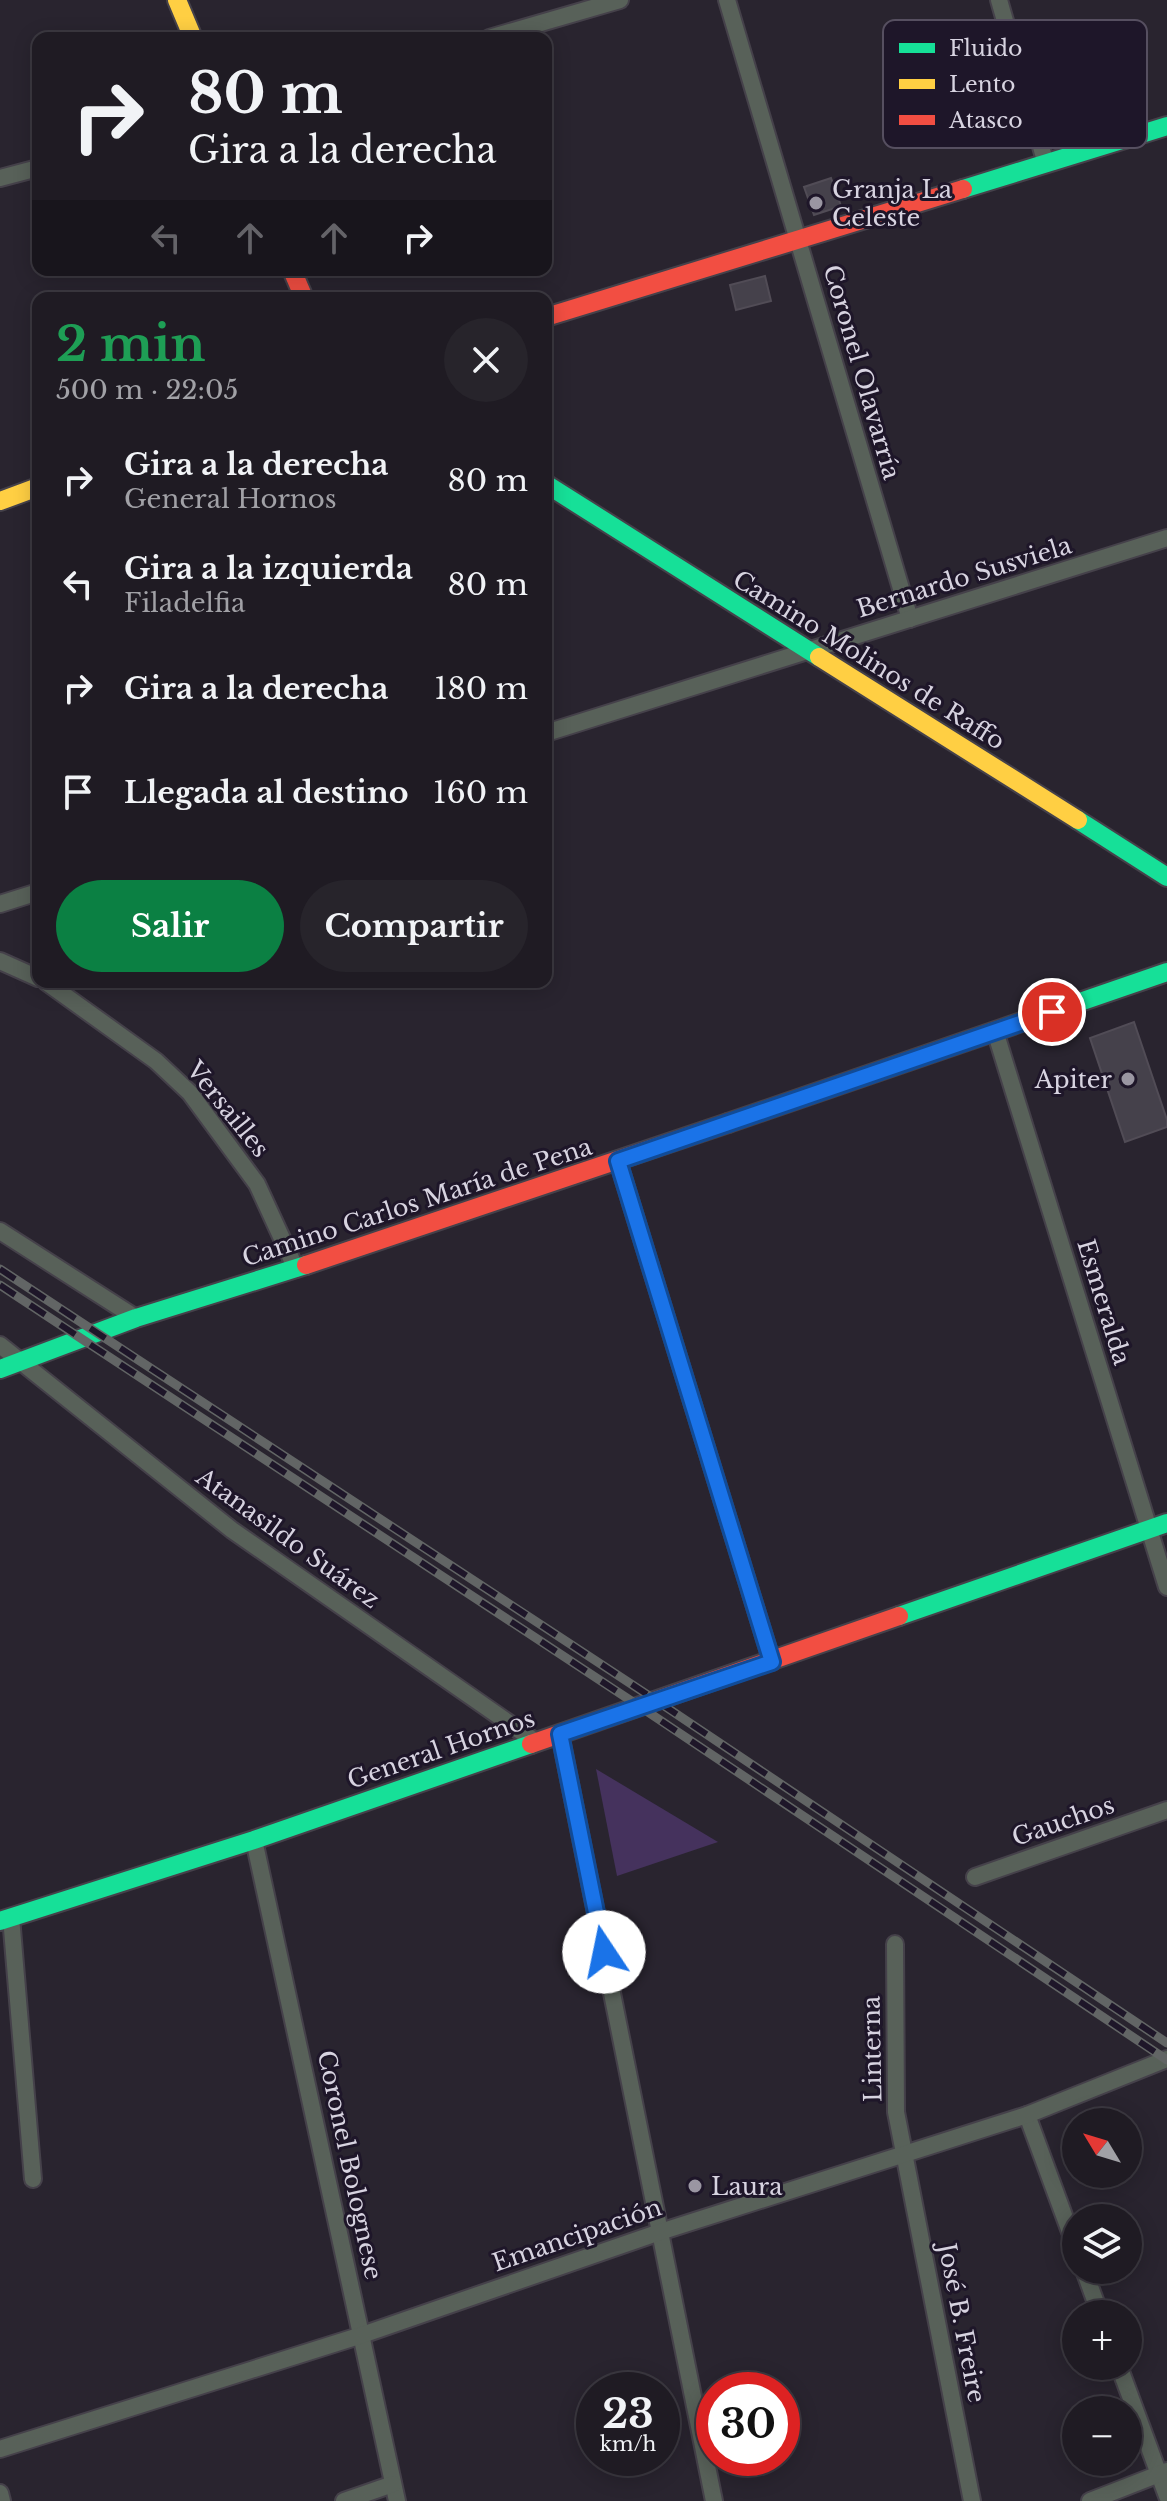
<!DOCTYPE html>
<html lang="es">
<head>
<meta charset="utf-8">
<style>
	body { margin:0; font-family:"Libre Baskerville",serif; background:#27242b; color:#f1f3f6; height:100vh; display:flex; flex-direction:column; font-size:30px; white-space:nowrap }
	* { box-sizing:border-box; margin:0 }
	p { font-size:26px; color:#a1a1a6 }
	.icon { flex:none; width:44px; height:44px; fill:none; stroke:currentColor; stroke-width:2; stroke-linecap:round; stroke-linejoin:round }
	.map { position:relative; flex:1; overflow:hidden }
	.panel { position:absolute; left:32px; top:292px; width:520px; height:696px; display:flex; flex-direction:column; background:#1f1b23; border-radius:16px; box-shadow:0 4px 20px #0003,0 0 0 2px #3c3941 }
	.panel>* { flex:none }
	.guide { position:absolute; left:32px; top:32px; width:520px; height:244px; border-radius:16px; box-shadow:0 4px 20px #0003,0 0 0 2px #3c3941; background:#1f1b23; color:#f1f3f6; overflow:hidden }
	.needle { width:52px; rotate:308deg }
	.controls { position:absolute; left:1062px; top:2108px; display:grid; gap:16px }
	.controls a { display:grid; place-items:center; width:80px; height:80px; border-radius:50%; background:#1f1b23; box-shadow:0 4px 20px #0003,0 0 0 2px #3c3941; font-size:40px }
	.speed { position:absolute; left:576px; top:2372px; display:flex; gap:16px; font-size:40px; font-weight:700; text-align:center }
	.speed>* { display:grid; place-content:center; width:104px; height:104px; border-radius:50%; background:#1f1b23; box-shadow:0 4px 20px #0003,0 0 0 2px #3c3941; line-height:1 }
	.speed small { font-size:20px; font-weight:400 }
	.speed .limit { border:12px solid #d22; background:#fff; color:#111 }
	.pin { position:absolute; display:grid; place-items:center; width:68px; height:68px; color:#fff; margin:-34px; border:4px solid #fff; border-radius:50%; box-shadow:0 2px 8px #0007 }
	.me { position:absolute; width:88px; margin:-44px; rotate:349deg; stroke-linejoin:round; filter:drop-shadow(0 0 6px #0008) }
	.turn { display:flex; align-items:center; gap:28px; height:168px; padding:0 24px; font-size:36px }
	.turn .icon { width:104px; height:104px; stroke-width:2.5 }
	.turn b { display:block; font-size:56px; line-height:68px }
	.lanes { display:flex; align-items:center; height:76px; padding:0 24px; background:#0003; justify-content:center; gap:40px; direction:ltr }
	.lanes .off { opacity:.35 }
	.round { display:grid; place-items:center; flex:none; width:84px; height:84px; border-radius:42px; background:#27242b }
	.head { display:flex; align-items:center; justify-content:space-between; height:136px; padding:0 24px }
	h1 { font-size:48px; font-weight:700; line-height:60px; color:#1e9e55 }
	.button { display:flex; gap:16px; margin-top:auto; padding:16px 24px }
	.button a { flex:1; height:92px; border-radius:48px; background:#0b8043; color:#fff; font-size:32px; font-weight:700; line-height:92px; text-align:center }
	.button a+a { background:#27242b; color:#f1f3f6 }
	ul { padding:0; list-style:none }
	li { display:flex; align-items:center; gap:24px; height:104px; padding:0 24px }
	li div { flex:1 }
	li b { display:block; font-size:30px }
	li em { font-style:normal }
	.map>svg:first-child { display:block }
	.green { fill:#45325d }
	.building { fill:#45414b; stroke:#514c56; stroke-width:2 }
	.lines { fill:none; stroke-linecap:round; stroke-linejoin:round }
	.street-casing { stroke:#45414a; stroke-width:20 }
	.fast-casing { stroke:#45414a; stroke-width:22 }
	.slow-casing { stroke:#45414a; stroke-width:22 }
	.jam-casing { stroke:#45414a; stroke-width:22 }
	.street { stroke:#586159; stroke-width:16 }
	.fast { stroke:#16e098; stroke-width:18 }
	.slow { stroke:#ffcf43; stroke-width:18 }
	.jam { stroke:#f24e42; stroke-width:18 }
	.rail-casing { stroke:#626565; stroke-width:9 }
	.rail { stroke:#1e1629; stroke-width:6; stroke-dasharray:18; stroke-linecap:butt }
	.route-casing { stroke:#114b97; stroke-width:20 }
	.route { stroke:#1a73e8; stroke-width:14 }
	.poi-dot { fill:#9a96a2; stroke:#1e1629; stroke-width:3 }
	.labels { text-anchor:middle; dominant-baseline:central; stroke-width:6; stroke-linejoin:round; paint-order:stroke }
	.poi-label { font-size:24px; fill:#d7d3e0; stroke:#1e1629; text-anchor:start }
	.street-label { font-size:24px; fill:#d7d3e0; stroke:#1e1629 }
	.key { fill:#1e1629; stroke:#564f60; stroke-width:2 }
	.key-label { font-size:22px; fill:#d7d3e0 }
</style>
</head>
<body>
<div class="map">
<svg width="1167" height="2501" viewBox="0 0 1167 2501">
	<rect width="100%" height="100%" fill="#29242f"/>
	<!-- green -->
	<path class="green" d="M596 1769 718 1842 617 1876Z"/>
	<!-- building -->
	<g class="building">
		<path d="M831 178 841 206 814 215 804 187Z"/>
		<path d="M765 276 771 301 736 310 730 285Z"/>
		<path d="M1134 1022 1167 1120V1127L1125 1142 1090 1038Z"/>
	</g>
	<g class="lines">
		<defs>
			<g id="street">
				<path d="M727 0 910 619"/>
				<path d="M999 0 1046 164"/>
				<path d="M489 38 620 0"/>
				<path d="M0 178 38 168"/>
				<path d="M546 733 1167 538"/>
				<path d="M0 904 38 892"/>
				<path d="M0 961 38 978"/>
				<path d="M46 982 156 1061 190 1093 257 1184 296 1269"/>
				<path d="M995 1031 1167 1587"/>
				<path d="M618 1161 772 1662"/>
				<path d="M0 1231 136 1318"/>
				<path d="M0 1345 232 1530 536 1742"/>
				<path d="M560 1734 714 2501"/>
				<path d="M254 1840 397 2501"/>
				<path d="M975 1877 1167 1810"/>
				<path d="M11 1917 33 2179"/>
				<path d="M895 1944 896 2112 972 2501"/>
				<path d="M1027 2115 1076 2248"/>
				<path d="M1084 2270 1100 2314"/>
				<path d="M1119 2366 1167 2496"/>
				<path d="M0 2449 362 2335 660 2232 1027 2115 1167 2059"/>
				<path d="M0 2493 2 2501"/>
				<path d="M344 2501 393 2484"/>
				<path d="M1090 2501 1167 2471"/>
			</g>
			<g id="fast">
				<path d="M963 189 1167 126"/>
				<path d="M546 484 819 657"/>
				<path d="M1078 820 1167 877"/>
				<path d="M728 1123 1167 972"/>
				<path d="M0 1369 136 1318 306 1265"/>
				<path d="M899 1616 1167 1523"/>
				<path d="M0 1921 254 1840 531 1744"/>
			</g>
			<g id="slow">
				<path d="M177 0 193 38"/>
				<path d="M0 501 38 487"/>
				<path d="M819 657 1078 820"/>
			</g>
			<g id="jam">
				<path d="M292 270 304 298"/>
				<path d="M546 317 963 189"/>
				<path d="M306 1265 728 1123"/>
				<path d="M531 1744 899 1616"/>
			</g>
		</defs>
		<!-- street casing -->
		<use href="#street" class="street-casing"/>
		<!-- fast casing -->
		<use href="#fast" class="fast-casing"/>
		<!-- slow casing -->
		<use href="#slow" class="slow-casing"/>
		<!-- jam casing -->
		<use href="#jam" class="jam-casing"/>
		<!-- street -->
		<use href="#street" class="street"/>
		<!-- fast -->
		<use href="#fast" class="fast"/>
		<!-- slow -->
		<use href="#slow" class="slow"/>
		<!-- jam -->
		<use href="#jam" class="jam"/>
		<defs>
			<g id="rail">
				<path d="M0 1269 657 1701 1167 2043"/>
				<path d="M0 1285 639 1706 1167 2060"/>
			</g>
		</defs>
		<!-- rail casing -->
		<use href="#rail" class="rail-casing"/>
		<!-- rail -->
		<use href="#rail" class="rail"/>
	</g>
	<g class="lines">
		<defs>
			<path id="route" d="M604 1952 560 1734 772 1662 618 1161 1052 1012"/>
		</defs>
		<!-- route casing -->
		<use href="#route" class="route-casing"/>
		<!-- route -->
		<use href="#route" class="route"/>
	</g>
	<!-- markers -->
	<g class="poi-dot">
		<circle cx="816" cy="203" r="8"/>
		<circle cx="1128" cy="1079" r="8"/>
		<circle cx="695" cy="2186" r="8"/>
	</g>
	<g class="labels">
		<!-- poi labels -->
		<g class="poi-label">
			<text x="832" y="189">Granja La<tspan x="832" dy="28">Celeste</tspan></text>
			<text x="1112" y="1079" text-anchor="end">Apiter</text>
			<text x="711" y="2186">Laura</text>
		</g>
		<!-- street labels -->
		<g class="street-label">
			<text transform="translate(862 372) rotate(74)">Coronel Olavarría</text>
			<text transform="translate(964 577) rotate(-17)">Bernardo Susviela</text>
			<text transform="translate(869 660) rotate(32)">Camino Molinos de Raffo</text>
			<text transform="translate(228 1109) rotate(51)">Versailles</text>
			<text transform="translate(417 1202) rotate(-18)">Camino Carlos María de Pena</text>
			<text transform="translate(1104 1302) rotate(73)">Esmeralda</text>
			<text transform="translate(288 1538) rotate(36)">Atanasildo Suárez</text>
			<text transform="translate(441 1749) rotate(-19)">General Hornos</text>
			<text transform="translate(1063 1821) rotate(-19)">Gauchos</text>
			<text transform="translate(872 2049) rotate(-91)">Linterna</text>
			<text transform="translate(350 2165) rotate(78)">Coronel Bolognese</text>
			<text transform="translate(577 2235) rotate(-19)">Emancipación</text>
			<text transform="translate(962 2323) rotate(79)">José B. Freire</text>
		</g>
	</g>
	<!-- legend -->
	<rect x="883" y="20" width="264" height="128" rx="12" class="key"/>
	<rect x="899" y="43" width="36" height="10" fill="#16e098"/>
	<rect x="899" y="79" width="36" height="10" fill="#ffcf43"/>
	<rect x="899" y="115" width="36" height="10" fill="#f24e42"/>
	<g class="key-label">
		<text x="949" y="56">Fluido</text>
		<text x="949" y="92">Lento</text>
		<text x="949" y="128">Atasco</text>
	</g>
</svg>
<div class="controls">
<a><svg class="needle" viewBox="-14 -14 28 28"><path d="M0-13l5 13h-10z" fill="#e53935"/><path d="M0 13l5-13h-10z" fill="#a1a1a6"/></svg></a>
<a><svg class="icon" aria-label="layers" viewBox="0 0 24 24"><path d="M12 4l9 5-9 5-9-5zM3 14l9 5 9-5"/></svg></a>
<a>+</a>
<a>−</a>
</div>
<div class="speed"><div>23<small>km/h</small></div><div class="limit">30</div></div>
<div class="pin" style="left:1052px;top:1012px;background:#d93025"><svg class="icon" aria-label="arrive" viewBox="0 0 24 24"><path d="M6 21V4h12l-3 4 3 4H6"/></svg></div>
<svg class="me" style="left:604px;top:1952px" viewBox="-20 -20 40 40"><circle r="19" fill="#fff"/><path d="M0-13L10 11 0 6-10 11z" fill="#1a73e8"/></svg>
<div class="guide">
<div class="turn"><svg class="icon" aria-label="right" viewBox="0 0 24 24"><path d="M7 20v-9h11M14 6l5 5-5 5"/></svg><div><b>80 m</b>Gira a la derecha</div></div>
<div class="lanes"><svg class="icon off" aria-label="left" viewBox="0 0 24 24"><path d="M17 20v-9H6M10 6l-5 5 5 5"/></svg><svg class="icon off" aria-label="ahead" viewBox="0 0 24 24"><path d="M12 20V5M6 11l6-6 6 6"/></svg><svg class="icon off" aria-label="ahead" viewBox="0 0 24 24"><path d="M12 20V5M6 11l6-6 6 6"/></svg><svg class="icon" aria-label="right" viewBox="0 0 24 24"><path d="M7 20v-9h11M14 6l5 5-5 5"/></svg></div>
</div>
<section class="panel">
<div class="head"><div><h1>2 min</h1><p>500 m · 22:05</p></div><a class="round"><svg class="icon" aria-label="close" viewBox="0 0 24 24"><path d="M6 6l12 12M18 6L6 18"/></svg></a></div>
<ul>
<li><svg class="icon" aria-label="right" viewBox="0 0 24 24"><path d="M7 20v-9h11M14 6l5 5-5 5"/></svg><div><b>Gira a la derecha</b><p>General Hornos</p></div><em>80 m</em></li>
<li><svg class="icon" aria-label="left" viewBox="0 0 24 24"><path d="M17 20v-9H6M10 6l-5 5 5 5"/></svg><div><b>Gira a la izquierda</b><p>Filadelfia</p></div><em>80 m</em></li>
<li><svg class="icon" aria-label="right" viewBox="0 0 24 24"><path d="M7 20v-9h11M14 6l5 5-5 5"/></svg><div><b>Gira a la derecha</b></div><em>180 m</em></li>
<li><svg class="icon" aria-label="arrive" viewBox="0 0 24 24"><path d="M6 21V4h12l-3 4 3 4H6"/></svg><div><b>Llegada al destino</b></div><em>160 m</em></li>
</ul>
<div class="button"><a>Salir</a><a>Compartir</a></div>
</section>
</div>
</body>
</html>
